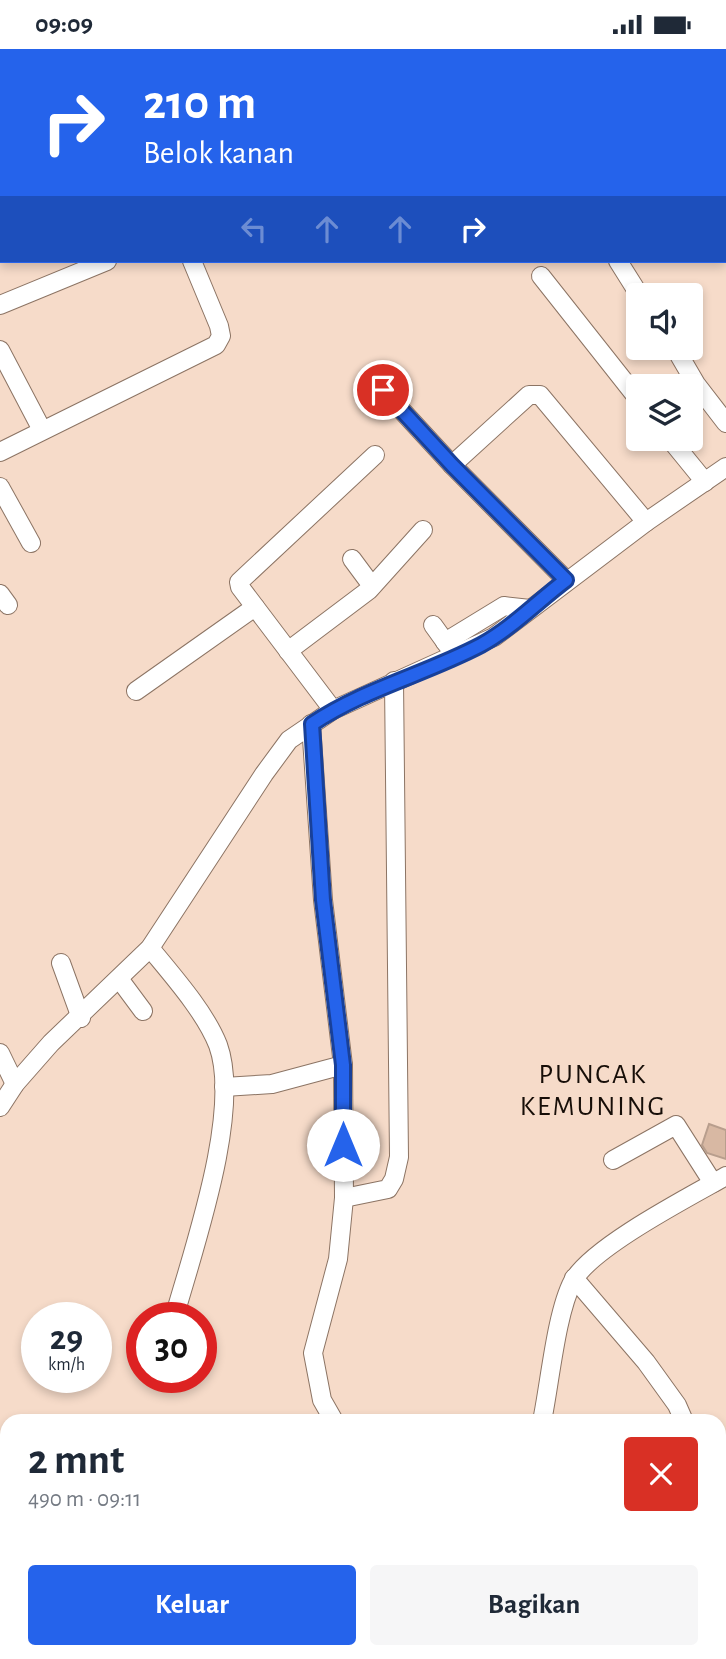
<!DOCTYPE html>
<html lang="id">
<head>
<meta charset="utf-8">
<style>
	body { margin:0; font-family:"Alegreya Sans",sans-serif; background:#f6f6f7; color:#1f2937; height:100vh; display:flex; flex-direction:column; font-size:26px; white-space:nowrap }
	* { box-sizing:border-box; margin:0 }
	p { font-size:23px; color:#747a83 }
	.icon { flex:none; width:38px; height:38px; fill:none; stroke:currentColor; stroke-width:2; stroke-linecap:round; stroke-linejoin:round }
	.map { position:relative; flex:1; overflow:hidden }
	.details { position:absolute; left:0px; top:1365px; width:726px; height:245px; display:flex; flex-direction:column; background:#fff; border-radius:21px 21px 0 0; box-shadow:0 4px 10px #0003 }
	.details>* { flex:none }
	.top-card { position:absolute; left:0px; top:0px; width:726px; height:214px; box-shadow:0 4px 10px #0003; background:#2563eb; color:#fff; overflow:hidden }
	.buttons { position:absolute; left:626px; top:234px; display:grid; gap:14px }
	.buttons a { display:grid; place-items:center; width:77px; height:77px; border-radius:7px; background:#fff; box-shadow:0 4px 10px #0003; font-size:35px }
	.speed { position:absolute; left:21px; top:1253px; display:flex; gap:14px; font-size:35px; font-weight:700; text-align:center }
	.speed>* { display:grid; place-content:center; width:91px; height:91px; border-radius:50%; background:#fff; box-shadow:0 4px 10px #0003; line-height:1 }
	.speed small { font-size:18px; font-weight:400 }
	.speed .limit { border:10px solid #d22; background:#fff; color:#111 }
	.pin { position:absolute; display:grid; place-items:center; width:60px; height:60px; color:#fff; margin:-30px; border:4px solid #fff; border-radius:50%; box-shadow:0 2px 7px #0007 }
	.me { position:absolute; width:77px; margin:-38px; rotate:0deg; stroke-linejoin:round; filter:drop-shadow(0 0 5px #0008) }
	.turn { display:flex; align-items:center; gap:24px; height:147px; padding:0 28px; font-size:32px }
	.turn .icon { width:91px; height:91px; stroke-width:2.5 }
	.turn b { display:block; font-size:49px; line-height:60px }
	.lanes { display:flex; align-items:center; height:66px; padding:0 28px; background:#0003; justify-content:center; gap:35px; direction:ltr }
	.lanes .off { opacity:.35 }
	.round { display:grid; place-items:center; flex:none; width:74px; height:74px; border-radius:7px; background:#f6f6f7 }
	.head { display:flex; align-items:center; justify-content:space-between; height:119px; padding:0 28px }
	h1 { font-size:42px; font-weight:600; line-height:52px }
	.button { display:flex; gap:14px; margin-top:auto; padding:14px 28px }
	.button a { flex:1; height:80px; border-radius:7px; background:#2563eb; color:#fff; font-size:28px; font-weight:600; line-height:80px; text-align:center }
	.button a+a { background:#f6f6f7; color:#1f2937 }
	.status { display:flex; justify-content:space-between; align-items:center; height:49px; padding:0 35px; background:#fff; direction:ltr }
	.status svg { height:19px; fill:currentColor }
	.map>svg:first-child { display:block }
	.building { fill:#d8b8a3; stroke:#b89e8d; stroke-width:2 }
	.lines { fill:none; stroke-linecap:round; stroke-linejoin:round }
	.minor-casing { stroke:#8c7464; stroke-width:20 }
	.minor { stroke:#fff; stroke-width:18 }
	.route-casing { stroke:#184099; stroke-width:18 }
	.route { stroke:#2563eb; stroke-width:12 }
	.labels { text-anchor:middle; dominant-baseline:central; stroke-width:5; stroke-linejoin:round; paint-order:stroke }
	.quarter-label { font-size:28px; letter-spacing:2px; fill:#170e08; stroke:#f6dbc9 }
</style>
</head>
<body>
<div class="status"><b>09:09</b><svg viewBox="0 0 49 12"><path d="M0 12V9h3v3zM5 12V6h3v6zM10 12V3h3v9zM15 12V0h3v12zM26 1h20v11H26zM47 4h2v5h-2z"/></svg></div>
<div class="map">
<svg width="726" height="1610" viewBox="0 0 726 1610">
	<rect width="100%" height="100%" fill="#f6dbc9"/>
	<!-- building -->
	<path class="building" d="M709 1075 726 1081V1110L707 1104 702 1096Z"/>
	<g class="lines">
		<defs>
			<g id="minor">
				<path d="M127 0V2"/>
				<path d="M332 0 333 2"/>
				<path d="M393 0 394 2"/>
				<path d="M452 0V2"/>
				<path d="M172 2 183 0"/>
				<path d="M0 140 2 139"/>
				<path d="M618 212 640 247"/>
				<path d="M541 227 639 351"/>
				<path d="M0 256 107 212"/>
				<path d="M675 299 696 335 726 374"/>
				<path d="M0 301 42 381"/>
				<path d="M383 341 452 416 566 531"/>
				<path d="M670 390 705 433"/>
				<path d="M0 403 216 296 221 287 219 277 192 212"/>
				<path d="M452 416 529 346H540L646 473"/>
				<path d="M0 438 31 494"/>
				<path d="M352 510 372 537"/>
				<path d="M0 545 8 556"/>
				<path d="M433 576 451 601"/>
				<path d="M445 593 504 557 530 560"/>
				<path d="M288 602 369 541 423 481"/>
				<path d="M136 642 255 558"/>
				<path d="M333 661 240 538 239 533 375 406"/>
				<path d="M311 675 323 851 343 1016 344 1149 338 1210 313 1304 322 1351 334 1372"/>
				<path d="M150 899C173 927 205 963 218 996 242 1062 193 1201 174 1269"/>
				<path d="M61 914 81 969"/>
				<path d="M120 931 143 962"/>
				<path d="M0 1004 15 1035"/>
				<path d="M224 1038 272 1035 343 1016"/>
				<path d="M0 1058 15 1035 51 994 150 899 264 725 289 691 333 661 494 588 646 473 726 418"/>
				<path d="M613 1111 676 1076 713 1134"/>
				<path d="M344 1149 388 1140 394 1130 399 1108 394 632"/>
				<path d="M574 1229 646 1313 677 1356 684 1372"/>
				<path d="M542 1372C550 1334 556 1264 573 1232 592 1198 689 1148 726 1127"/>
				<path d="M724 1559H726"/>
				<path d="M0 1576 7 1579"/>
				<path d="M526 1603 540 1610"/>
				<path d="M354 1610 359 1603"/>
			</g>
		</defs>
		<!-- minor casing -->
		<use href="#minor" class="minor-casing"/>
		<!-- minor -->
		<use href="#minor" class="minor"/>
	</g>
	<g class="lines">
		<defs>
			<path id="route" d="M343 1096V1016L323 851 312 675C364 640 426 625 481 596 512 579 538 552 566 531L452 416 383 341"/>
		</defs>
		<!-- route casing -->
		<use href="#route" class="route-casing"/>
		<!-- route -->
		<use href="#route" class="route"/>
	</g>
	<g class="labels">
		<!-- quarter labels -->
		<g class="quarter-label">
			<text x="593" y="1026">PUNCAK<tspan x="593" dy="32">KEMUNING</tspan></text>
		</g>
	</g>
</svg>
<div class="buttons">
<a><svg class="icon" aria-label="sound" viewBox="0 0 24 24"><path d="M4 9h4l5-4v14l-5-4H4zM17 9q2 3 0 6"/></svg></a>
<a><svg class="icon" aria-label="layers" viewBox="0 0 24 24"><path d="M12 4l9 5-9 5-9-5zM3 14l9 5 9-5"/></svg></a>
</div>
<div class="speed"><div>29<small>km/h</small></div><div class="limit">30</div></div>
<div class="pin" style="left:383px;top:341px;background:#d93025"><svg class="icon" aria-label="arrive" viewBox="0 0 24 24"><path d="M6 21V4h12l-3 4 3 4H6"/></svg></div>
<svg class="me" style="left:343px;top:1096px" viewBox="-20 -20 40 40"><circle r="19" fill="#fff"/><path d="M0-13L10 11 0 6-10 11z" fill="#2563eb"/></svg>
<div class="top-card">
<div class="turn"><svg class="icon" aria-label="right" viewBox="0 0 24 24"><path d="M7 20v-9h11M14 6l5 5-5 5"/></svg><div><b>210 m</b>Belok kanan</div></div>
<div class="lanes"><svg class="icon off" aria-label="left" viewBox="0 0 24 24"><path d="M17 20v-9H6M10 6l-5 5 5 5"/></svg><svg class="icon off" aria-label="ahead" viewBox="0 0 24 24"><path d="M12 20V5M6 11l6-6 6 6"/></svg><svg class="icon off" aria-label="ahead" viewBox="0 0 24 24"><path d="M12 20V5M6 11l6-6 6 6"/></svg><svg class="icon" aria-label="right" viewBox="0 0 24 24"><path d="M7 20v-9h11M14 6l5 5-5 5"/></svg></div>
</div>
<section class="details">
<div class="head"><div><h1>2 mnt</h1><p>490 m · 09:11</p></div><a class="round" style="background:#d93025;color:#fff"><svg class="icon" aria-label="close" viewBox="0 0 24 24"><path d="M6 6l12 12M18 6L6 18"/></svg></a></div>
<div class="button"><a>Keluar</a><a>Bagikan</a></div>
</section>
</div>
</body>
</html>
